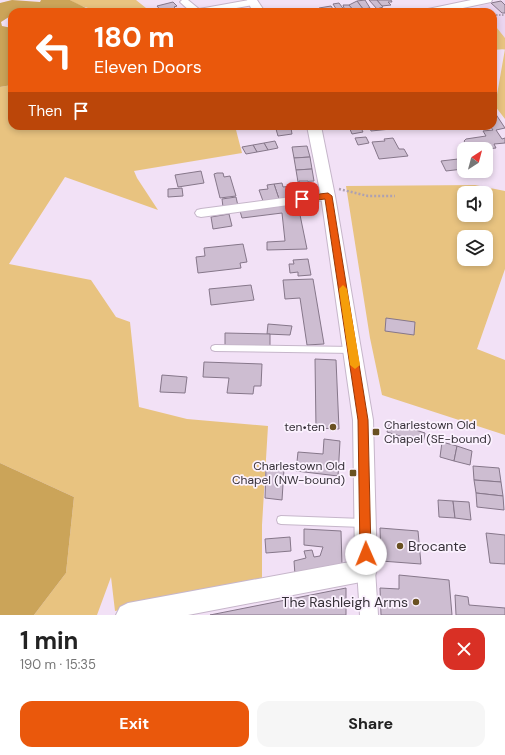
<!DOCTYPE html>
<html lang="en">
<head>
<meta charset="utf-8">
<style>
	body { margin:0; font-family:"DM Sans",sans-serif; background:#f6f6f6; color:#222; height:100vh; display:flex; flex-direction:column; font-size:15px; white-space:nowrap }
	* { box-sizing:border-box; margin:0 }
	p { font-size:13px; color:#767676 }
	.icon { flex:none; width:22px; height:22px; fill:none; stroke:currentColor; stroke-width:2; stroke-linecap:round; stroke-linejoin:round }
	.map { position:relative; height:615px; overflow:hidden }
	.side { display:flex; flex-direction:column; background:#fff; flex:1 }
	.side>* { flex:none }
	.guide { position:absolute; left:8px; top:8px; width:489px; height:122px; border-radius:12px; box-shadow:0 2px 6px #0003; background:#ea580c; color:#fff; overflow:hidden }
	.needle { width:26px; rotate:36deg }
	.controls { position:absolute; left:457px; top:142px; display:grid; gap:8px }
	.controls a { display:grid; place-items:center; width:36px; height:36px; border-radius:8px; background:#fff; box-shadow:0 2px 6px #0003; font-size:20px }
	.pin { position:absolute; display:grid; place-items:center; width:34px; height:34px; color:#fff; margin:-17px; border-radius:8px; box-shadow:0 2px 6px #0006 }
	.me { position:absolute; width:44px; margin:-22px; rotate:359deg; stroke-linejoin:round; filter:drop-shadow(0 0 3px #0008) }
	.turn { display:flex; align-items:center; gap:14px; height:84px; padding:0 20px; font-size:18px }
	.turn .icon { width:52px; height:52px; stroke-width:2.5 }
	.turn b { display:block; font-size:28px; line-height:34px }
	.then { display:flex; align-items:center; height:38px; padding:0 20px; background:#0003; gap:8px; font-size:15px }
	.round { display:grid; place-items:center; flex:none; width:42px; height:42px; border-radius:12px; background:#f6f6f6 }
	.headline { display:flex; align-items:center; justify-content:space-between; height:68px; padding:0 20px }
	h1 { font-size:24px; font-weight:700; line-height:30px }
	.cta { display:flex; gap:8px; margin-top:auto; padding:8px 20px }
	.cta a { flex:1; height:46px; border-radius:12px; background:#ea580c; color:#fff; font-size:16px; font-weight:700; line-height:46px; text-align:center }
	.cta a+a { background:#f6f6f6; color:#222 }
	.map>svg:first-child { display:block }
	.built { fill:#ebd5f0 }
	.green { fill:#e8c380; fill-rule:evenodd }
	.water { fill:#cba459 }
	.building { fill:#cdbdd1; stroke:#86778a }
	.lines { fill:none; stroke-linecap:round; stroke-linejoin:round }
	.service-casing { stroke:#c6b6ca; stroke-width:2 }
	.minor-casing { stroke:#c6b6ca; stroke-width:2 }
	.tertiary-casing { stroke:#c6b6ca; stroke-width:2 }
	.path-far1 { stroke:#aea1b1; stroke-width:2; stroke-dasharray:1.5 1.5; stroke-linecap:butt }
	.path { stroke:#aea1b1; stroke-width:2.5; stroke-dasharray:2 2; stroke-linecap:butt }
	.service { fill:#fff; fill-rule:evenodd }
	.minor { fill:#fff; fill-rule:evenodd }
	.tertiary { fill:#fff; fill-rule:evenodd }
	.route { fill:#ea580c; stroke:#983908 }
	.slow { fill:#f59e0b }
	.poi-dot { fill:#695122; stroke:#fbf1fe; stroke-width:1.5 }
	.labels { text-anchor:middle; dominant-baseline:central; stroke-width:3.5; stroke-linejoin:round; paint-order:stroke }
	.poi-label { font-size:12px; fill:#373139; stroke:#fbf1fe; text-anchor:end }
	.near-poi-label { font-size:14px; fill:#373139; stroke:#fbf1fe; text-anchor:start }
</style>
</head>
<body>
<div class="map">
<svg width="505" height="615" viewBox="0 0 505 615">
	<rect width="100%" height="100%" fill="#f2e1f6"/>
	<!-- built -->
	<path class="built" d="M505 0V38L493 23V12H484L479 6Z"/>
	<!-- green -->
	<g class="green">
		<path d="M70 0H136L151 12C125 12 92 15 70 0Z"/>
		<path d="M493 23 505 38V119L495 106 505 49 493 50Z"/>
		<path d="M12 85V126H235L242 153 134 171 137 178 158 210 65 177 9 264 91 280 116 317 130 322 139 407 187 419 268 426 262 525V583L115 611 111 577 97 615H34L66 573 74 497 0 463V87Z"/>
		<path d="M475 185 505 191V269L477 349 505 360V435L382 395 370 338 346 186ZM464 193H486V215H464ZM464 237H486V259H464Z"/>
	</g>
	<!-- water -->
	<g class="water">
		<path d="M12 0 40 2 41 0H70L88 9 101 12H122H12V15L1 22 2 26 12 28V85L0 87V3Z"/>
		<path d="M0 463 74 497 66 573 34 615H0Z"/>
	</g>
	<!-- building -->
	<g class="building">
		<path d="M365 0 370 8 363 9 357 1Z"/>
		<path d="M369 0H377L383 7 377 9Z"/>
		<path d="M377 0H391L392 2H388L391 5 382 6Z"/>
		<path d="M357 1 363 9 353 10 349 5Z"/>
		<path d="M501 1 505 5V13H502L491 3Z"/>
		<path d="M173 2 177 6 174 7 177 10 162 12 157 6Z"/>
		<path d="M339 3 345 11 338 12 333 4Z"/>
		<path d="M343 5H349L353 10 345 11Z"/>
		<path d="M331 6 335 12H321L319 8Z"/>
		<path d="M493 113H495L505 128 496 130 502 139 505 138V143L494 144 496 148 486 149 484 146 473 147 472 145 466 144 464 141 466 139 486 136 483 131 493 130 490 126H493Z"/>
		<path d="M360 126 363 132 352 134 349 127Z"/>
		<path d="M369 126H389L391 129 371 131Z"/>
		<path d="M291 128 292 134 278 136 276 129Z"/>
		<path d="M366 137 369 143 358 145 355 138Z"/>
		<path d="M393 138 399 149H404L408 156 379 159 372 142 385 141 384 139Z"/>
		<path d="M275 141 278 148 268 150 264 143Z"/>
		<path d="M264 143 268 150 257 152 253 145Z"/>
		<path d="M253 145 257 152 246 154 242 147Z"/>
		<path d="M307 146 310 157 294 158 292 147Z"/>
		<path d="M310 157 312 169 296 170 294 158Z"/>
		<path d="M458 159 463 169 446 171 441 161Z"/>
		<path d="M312 169 314 181 298 182 296 170Z"/>
		<path d="M201 171 204 183 178 187 175 175Z"/>
		<path d="M217 173H223L224 177 230 176 236 196 220 198 214 174Z"/>
		<path d="M299 181H308L312 196H304Z"/>
		<path d="M282 183 283 187 292 186 296 197 279 199 274 184Z"/>
		<path d="M274 184 279 199 263 201 259 190 268 189 267 185Z"/>
		<path d="M182 188 183 196 168 197V189Z"/>
		<path d="M236 197 238 206 223 207 222 199Z"/>
		<path d="M306 200 308 208 299 210 307 249 267 250V242L285 241 282 213 242 218 240 211Z"/>
		<path d="M229 214 232 226 213 229 211 217Z"/>
		<path d="M243 244 247 262 240 263 241 268 198 273 196 257 205 256 204 248Z"/>
		<path d="M308 259 311 275 298 276V272L290 273 289 264H294L293 260Z"/>
		<path d="M313 279 324 344 307 345 300 298 285 299 283 280Z"/>
		<path d="M251 285 254 300 211 305 209 289Z"/>
		<path d="M386 318 415 322 414 335 385 331Z"/>
		<path d="M268 324 292 326 290 335 267 334Z"/>
		<path d="M225 333 270 334V346H225Z"/>
		<path d="M315 359 336 360 339 429 316 428Z"/>
		<path d="M204 362 262 364 261 386H254L253 394 227 393 229 378 203 377Z"/>
		<path d="M162 375 187 377 185 393 160 392Z"/>
		<path d="M390 422 425 433 423 443 387 432Z"/>
		<path d="M324 439 340 441 338 476 296 471 298 452 323 454Z"/>
		<path d="M442 442 457 446 454 461 440 457Z"/>
		<path d="M457 446 472 451 470 465 454 461Z"/>
		<path d="M473 466 499 468 501 482 474 480Z"/>
		<path d="M266 468 284 469 282 500 265 498Z"/>
		<path d="M474 480 501 482 503 496 476 493Z"/>
		<path d="M476 493 503 496 504 510 477 507Z"/>
		<path d="M438 500 453 501 455 518 439 517Z"/>
		<path d="M453 501 469 502 471 520 455 518Z"/>
		<path d="M380 528 418 531 421 564 381 561Z"/>
		<path d="M304 529 341 531 342 565 295 575 294 561 306 558 304 551 312 550 314 557 320 556 323 547 304 545Z"/>
		<path d="M486 533 505 535V564L490 563Z"/>
		<path d="M290 537 291 551 266 553 265 539Z"/>
		<path d="M399 575 449 580 452 615H381L380 588 399 589Z"/>
		<path d="M346 588V615H210Z"/>
		<path d="M455 595 468 597 469 605 505 608V615H456Z"/>
	</g>
	<g class="lines">
		<defs>
			<g id="service">
				<path d="M215 345 353 347 356 348 357 350 356 352 353 353 215 351 212 350 211 348 212 346Z"/>
				<path d="M281 516 363 519 366 520 367 523 366 526 363 527 281 524 278 523 277 520 278 517Z"/>
			</g>
			<g id="minor">
				<path d="M182 0H188L199 9 249 0H256L258 2 253 5 214 12H191L180 2Z"/>
				<path d="M328 192 332 193 334 196 332 199 201 217 197 216 195 213 197 210 201 209Z"/>
				<path d="M366 561 372 564 375 570 378 615H360L357 570 360 564Z"/>
			</g>
			<g id="tertiary">
				<path d="M247 0H257L265 12H253Z"/>
				<path d="M471 0H492L491 2 444 12H422L428 9Z"/>
				<path d="M307 126H321L335 196 373 420 377 570 374 578 366 581 188 615H116L120 607 128 603 355 561 353 420 321 196Z"/>
			</g>
		</defs>
		<!-- service casing -->
		<use href="#service" class="service-casing"/>
		<!-- minor casing -->
		<use href="#minor" class="minor-casing"/>
		<!-- tertiary casing -->
		<use href="#tertiary" class="tertiary-casing"/>
		<!-- path-far1 -->
		<path class="path-far1" d="M493 15H505"/>
		<!-- path -->
		<path class="path" d="M339 189 368 196H395"/>
		<!-- service -->
		<use href="#service" class="service"/>
		<!-- minor -->
		<use href="#minor" class="minor"/>
		<!-- tertiary -->
		<use href="#tertiary" class="tertiary"/>
	</g>
	<!-- route -->
	<path class="route" d="M328 193 332 196 368 420 371 554 370 558 366 560 361 558 360 554 358 420 325 199 302 202 298 199 302 196Z"/>
	<!-- slow -->
	<path class="slow" d="M343 285 347 289 360 365 355 369 350 365 339 289Z"/>
	<!-- markers -->
	<g class="poi-dot">
		<circle cx="333" cy="427" r="4"/>
		<rect x="372" y="428" width="8" height="8" rx="2"/>
		<rect x="349" y="469" width="8" height="8" rx="2"/>
		<circle cx="400" cy="546" r="4"/>
		<circle cx="416" cy="602" r="4"/>
	</g>
	<g class="labels">
		<!-- poi labels -->
		<g class="poi-label">
			<text x="384" y="425" text-anchor="start">Charlestown Old<tspan x="384" dy="14">Chapel (SE-bound)</tspan></text>
			<text x="325" y="427">ten•ten</text>
			<text x="345" y="466">Charlestown Old<tspan x="345" dy="14">Chapel (NW-bound)</tspan></text>
		</g>
		<!-- near-poi labels -->
		<g class="near-poi-label">
			<text x="408" y="546">Brocante</text>
			<text x="408" y="602" text-anchor="end">The Rashleigh Arms</text>
		</g>
	</g>
</svg>
<div class="controls">
<a><svg class="needle" viewBox="-14 -14 28 28"><path d="M0-13l5 13h-10z" fill="#e53935"/><path d="M0 13l5-13h-10z" fill="#767676"/></svg></a>
<a><svg class="icon" aria-label="sound" viewBox="0 0 24 24"><path d="M4 9h4l5-4v14l-5-4H4zM17 9q2 3 0 6"/></svg></a>
<a><svg class="icon" aria-label="layers" viewBox="0 0 24 24"><path d="M12 4l9 5-9 5-9-5zM3 14l9 5 9-5"/></svg></a>
</div>
<div class="pin" style="left:302px;top:199px;background:#d93025"><svg class="icon" aria-label="arrive" viewBox="0 0 24 24"><path d="M6 21V4h12l-3 4 3 4H6"/></svg></div>
<svg class="me" style="left:366px;top:554px" viewBox="-20 -20 40 40"><circle r="19" fill="#fff"/><path d="M0-13L10 11 0 6-10 11z" fill="#ea580c"/></svg>
<div class="guide">
<div class="turn"><svg class="icon" aria-label="left" viewBox="0 0 24 24"><path d="M17 20v-9H6M10 6l-5 5 5 5"/></svg><div><b>180 m</b>Eleven Doors</div></div>
<div class="then">Then<svg class="icon" aria-label="arrive" viewBox="0 0 24 24"><path d="M6 21V4h12l-3 4 3 4H6"/></svg></div>
</div>
</div>
<section class="side">
<div class="headline"><div><h1>1 min</h1><p>190 m · 15:35</p></div><a class="round" style="background:#d93025;color:#fff"><svg class="icon" aria-label="close" viewBox="0 0 24 24"><path d="M6 6l12 12M18 6L6 18"/></svg></a></div>
<div class="cta"><a>Exit</a><a>Share</a></div>
</section>
</body>
</html>
